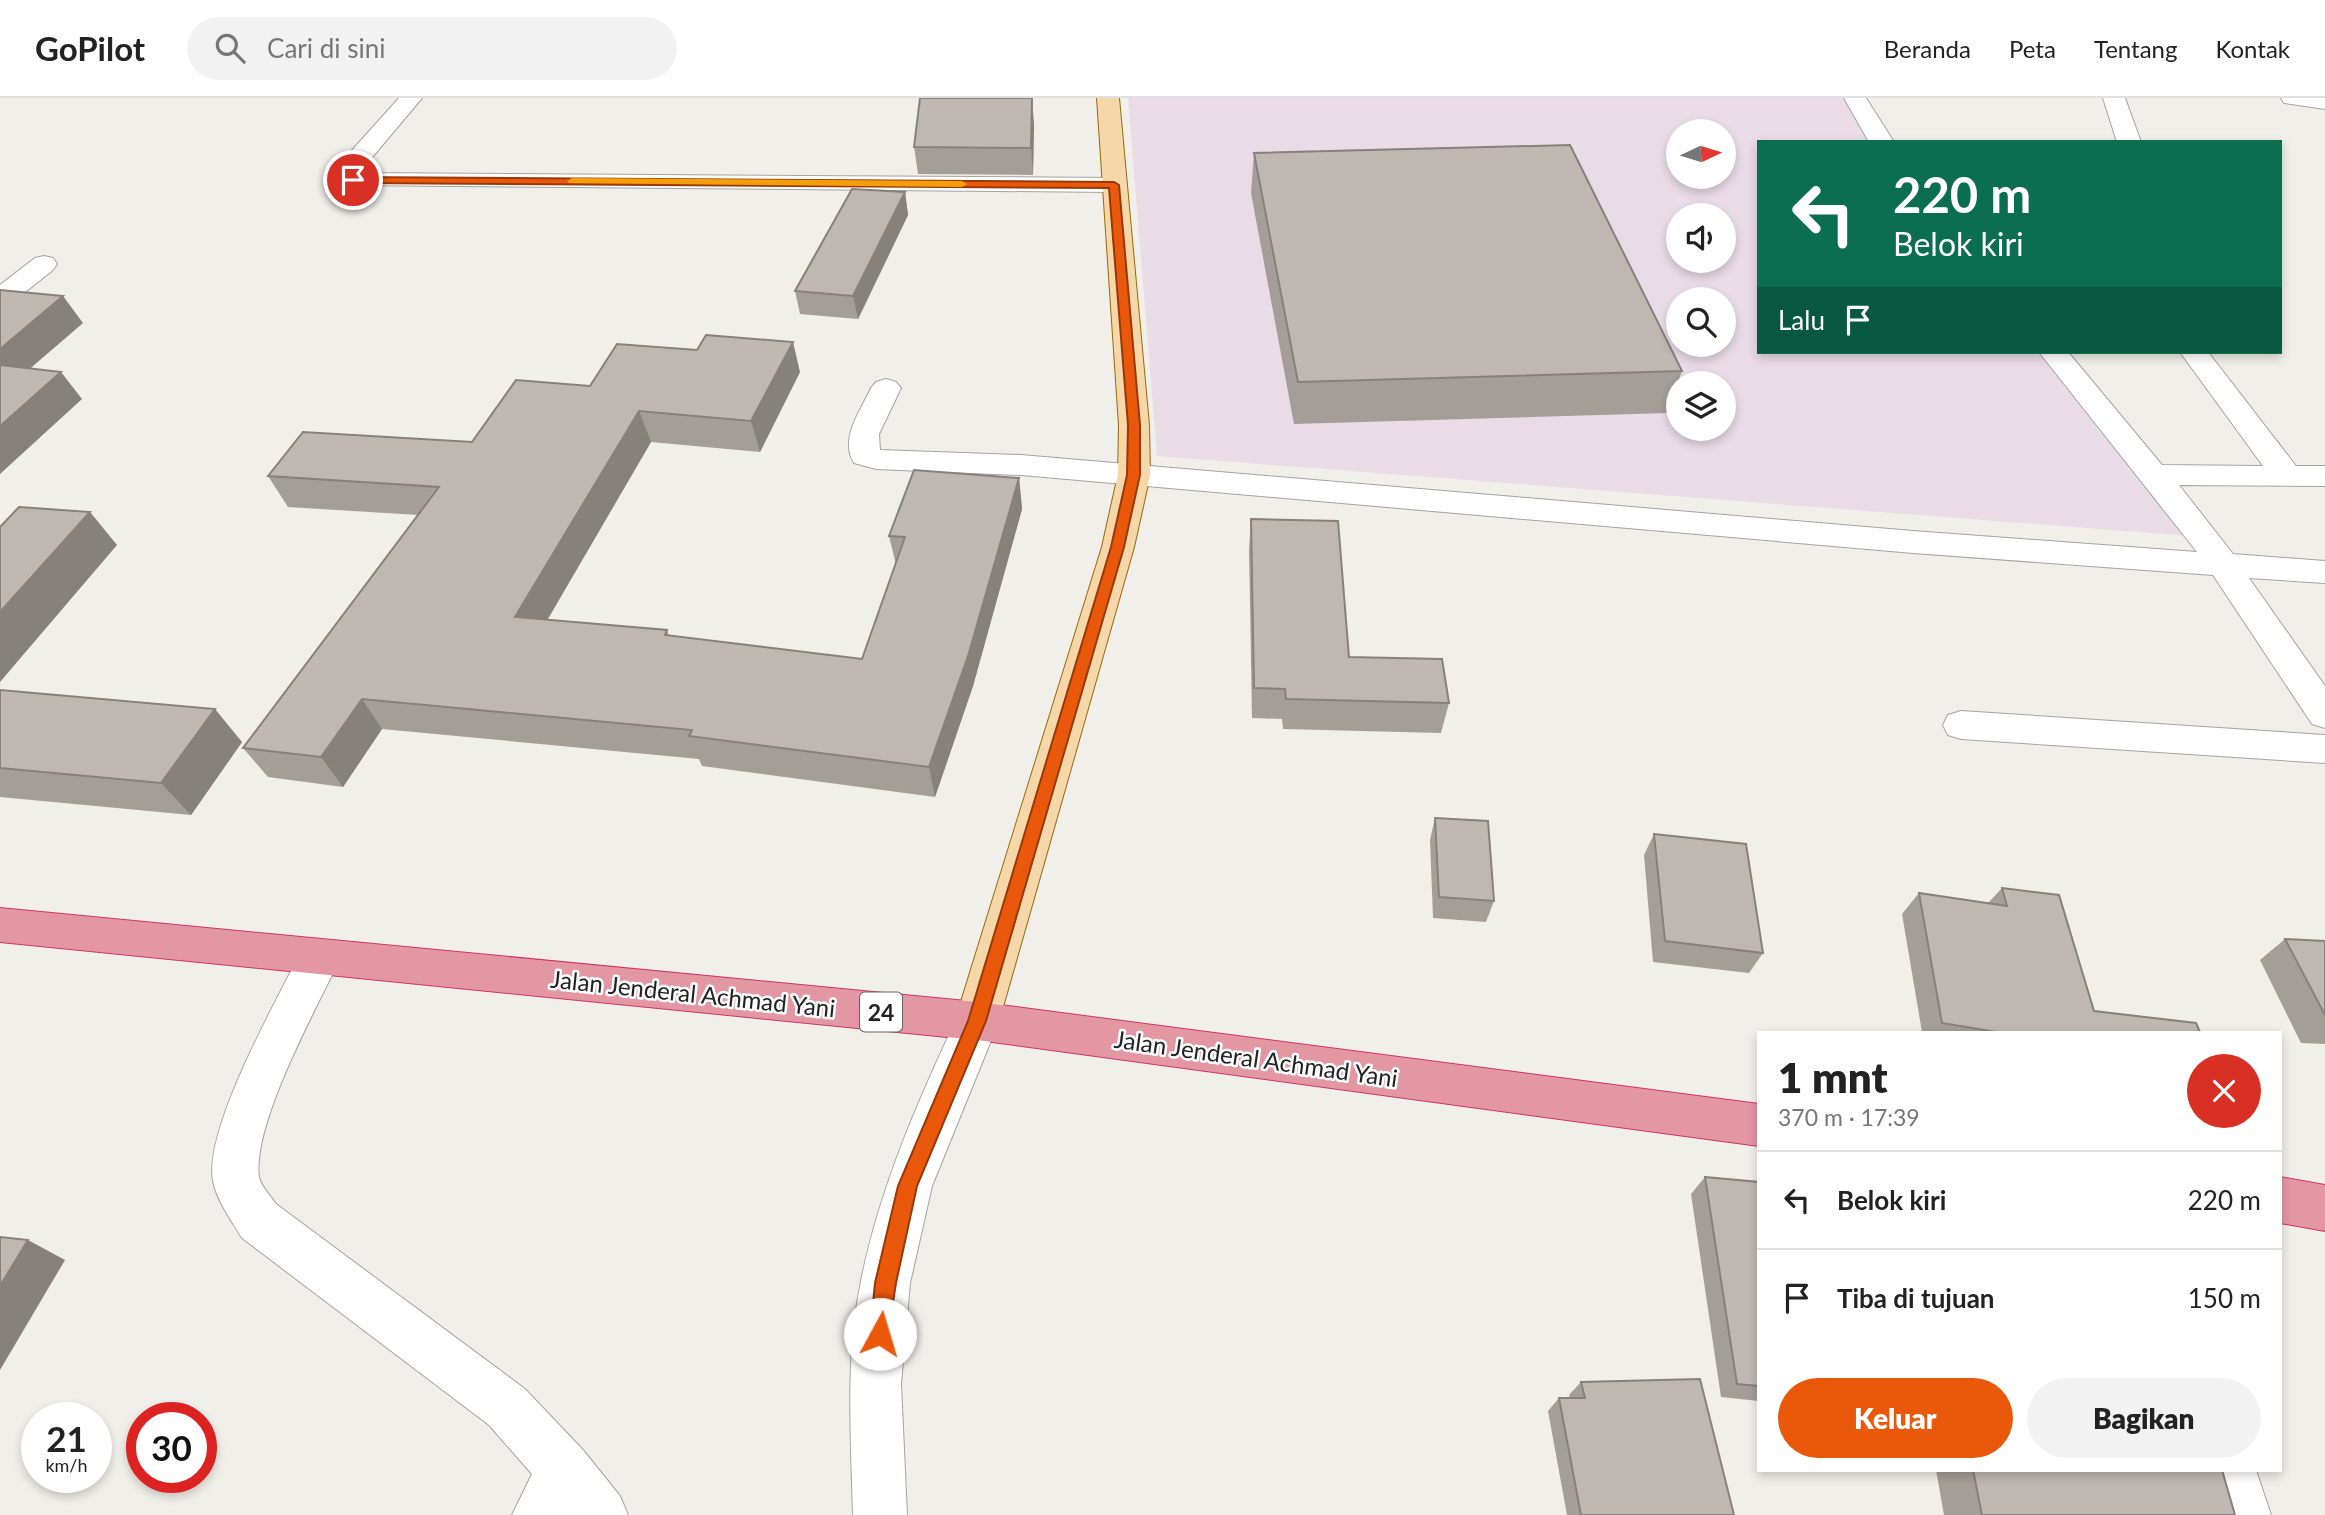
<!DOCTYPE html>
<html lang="id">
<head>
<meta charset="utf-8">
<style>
	body { margin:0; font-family:Lato,sans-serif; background:#f2f2f2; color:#222; height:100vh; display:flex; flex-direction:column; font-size:26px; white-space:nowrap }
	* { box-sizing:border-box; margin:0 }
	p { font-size:23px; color:#767676 }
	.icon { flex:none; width:38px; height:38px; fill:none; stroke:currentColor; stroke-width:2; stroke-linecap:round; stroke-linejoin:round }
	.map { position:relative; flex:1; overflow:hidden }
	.details { position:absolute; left:1757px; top:933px; width:525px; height:441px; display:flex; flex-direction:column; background:#fff; border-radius:0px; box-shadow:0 4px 10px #0003 }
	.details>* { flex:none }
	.top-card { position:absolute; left:1757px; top:42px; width:525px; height:214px; border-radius:0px; box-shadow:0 4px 10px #0003; background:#0b6e4f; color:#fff; overflow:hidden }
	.needle { width:46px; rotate:86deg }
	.buttons { position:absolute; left:1666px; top:21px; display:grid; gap:14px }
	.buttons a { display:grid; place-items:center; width:70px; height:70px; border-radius:50%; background:#fff; box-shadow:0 4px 10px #0003; font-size:35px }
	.speed { position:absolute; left:21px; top:1304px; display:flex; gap:14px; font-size:35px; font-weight:700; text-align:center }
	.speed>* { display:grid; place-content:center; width:91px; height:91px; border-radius:50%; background:#fff; box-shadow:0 4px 10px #0003; line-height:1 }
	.speed small { font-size:18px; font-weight:400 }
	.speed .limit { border:10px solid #d22; background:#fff; color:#111 }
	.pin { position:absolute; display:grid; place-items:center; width:60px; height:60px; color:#fff; margin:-30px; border:4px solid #fff; border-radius:50%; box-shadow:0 2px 7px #0007 }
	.me { position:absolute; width:77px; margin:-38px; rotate:6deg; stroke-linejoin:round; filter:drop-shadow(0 0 5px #0008) }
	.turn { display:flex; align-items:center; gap:24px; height:147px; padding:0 21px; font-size:32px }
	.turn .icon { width:91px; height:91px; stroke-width:2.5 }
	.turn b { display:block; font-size:49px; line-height:60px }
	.then { display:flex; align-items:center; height:66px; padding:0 21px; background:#0003; gap:14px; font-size:26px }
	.round { display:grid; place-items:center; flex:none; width:74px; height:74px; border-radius:37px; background:#f2f2f2 }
	.overview { display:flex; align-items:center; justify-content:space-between; height:119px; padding:0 21px }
	h1 { font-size:42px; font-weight:800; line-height:52px }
	.button { display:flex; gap:14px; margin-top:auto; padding:14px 21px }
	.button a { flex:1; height:80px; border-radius:42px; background:#ea580c; color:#fff; font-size:28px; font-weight:800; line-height:80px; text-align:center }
	.button a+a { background:#f2f2f2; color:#222 }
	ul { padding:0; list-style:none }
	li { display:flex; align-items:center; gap:21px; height:98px; padding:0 21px; border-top:2px solid #e0e0e0 }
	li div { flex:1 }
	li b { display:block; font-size:26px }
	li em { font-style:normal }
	header { display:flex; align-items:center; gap:42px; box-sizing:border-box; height:98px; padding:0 35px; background:#fff; border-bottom:2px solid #e0e0e0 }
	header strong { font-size:33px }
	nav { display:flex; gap:38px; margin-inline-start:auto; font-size:24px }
	.search { width:490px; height:63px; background:#f2f2f2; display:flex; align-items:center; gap:18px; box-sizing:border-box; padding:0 24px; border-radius:38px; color:#767676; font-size:26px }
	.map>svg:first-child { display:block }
	.industrial { fill:#eadce7; fill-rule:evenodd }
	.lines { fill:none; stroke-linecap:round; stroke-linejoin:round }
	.minor-casing { stroke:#a3a3a3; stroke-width:2 }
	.major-casing { stroke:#956a0a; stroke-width:2 }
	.highway-casing { stroke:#d03567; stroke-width:2 }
	.minor { fill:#fff; fill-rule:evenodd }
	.major { fill:#f6d7a9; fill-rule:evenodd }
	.highway { fill:#e297a3; fill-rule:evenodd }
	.wall { fill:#a49e99 }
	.shaded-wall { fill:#86817d }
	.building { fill:#bfb8b2; stroke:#86817d; stroke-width:2 }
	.route { fill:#ea580c; stroke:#983908; stroke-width:2 }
	.slow { fill:#f59e0b }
	.labels { text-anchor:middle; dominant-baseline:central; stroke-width:5; stroke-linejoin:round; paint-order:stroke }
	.shield { fill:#fff; stroke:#646464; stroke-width:2 }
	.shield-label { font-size:23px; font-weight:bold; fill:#222 }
	.street-label { font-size:24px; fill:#222; stroke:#fff }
</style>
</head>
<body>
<header>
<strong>GoPilot</strong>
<div class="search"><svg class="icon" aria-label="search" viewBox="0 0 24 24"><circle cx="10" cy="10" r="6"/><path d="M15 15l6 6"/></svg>Cari di sini</div>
<nav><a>Beranda</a><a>Peta</a><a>Tentang</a><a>Kontak</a></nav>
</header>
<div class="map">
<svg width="2325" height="1417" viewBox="0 0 2325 1417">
	<rect width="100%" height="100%" fill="#f1efe9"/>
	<!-- industrial -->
	<path class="industrial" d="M1128 0H1847L1862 34 1871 44H1759V254H2047L2202 439 1157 358ZM1678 33H1724V79H1678ZM1678 117H1724V163H1678ZM1678 201H1724V247H1678ZM1678 285H1724V331H1678Z"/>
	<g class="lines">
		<defs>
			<g id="minor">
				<path d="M399 0H422L359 75 1113 80 1122 82 1125 87 1122 92 1113 94 344 87 334 76 336 70Z"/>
				<path d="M1844 0H1866L1894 44H1869Z"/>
				<path d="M2103 0H2125L2141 44H2117Z"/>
				<path d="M2281 0H2325V11L2284 5Z"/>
				<path d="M44 158 53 160 57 166 53 172 10 206 0 208V187L35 160Z"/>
				<path d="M2039 254H2068L2162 367 2263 368 2180 254H2208L2296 368H2325V388L2179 387 2233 456 2325 463V485L2249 480 2325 588V630L2312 626 2213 477 1913 455 1021 377 876 371 854 365C839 341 861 312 871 290L876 284 886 281 896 284 901 290 879 336 880 352 1021 357 1913 433 2197 454Z"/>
				<path d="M1961 613 2325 637V665L1961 641 1948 637 1943 627 1948 617Z"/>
				<path d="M320 841 335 846 341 859C317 909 252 1026 259 1079 261 1089 271 1098 276 1106L525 1291 583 1352 620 1398 628 1417H512L532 1376 489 1327 242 1140C231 1122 217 1103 213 1083 203 1031 280 896 305 846Z"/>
				<path d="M977 904 992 909 999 923 932 1088 910 1185 901 1286 907 1417H853C851 1339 845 1260 861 1183 880 1088 920 998 962 909Z"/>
				<path d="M2202 1372H2256L2271 1417H2217Z"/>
			</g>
			<path id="major" d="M1097 0H1119L1149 327 1150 377 1134 449 999 923 992 937 977 942 962 937 955 923 1102 449 1118 377 1119 327Z"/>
			<g id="highway">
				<path d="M0 810 977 904 1759 1006V1048L977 942 0 844Z"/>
				<path d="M2280 1079 2325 1087V1133L2280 1125Z"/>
			</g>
		</defs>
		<!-- minor casing -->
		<use href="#minor" class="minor-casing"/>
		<!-- major casing -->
		<use href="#major" class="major-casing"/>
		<!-- highway casing -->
		<use href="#highway" class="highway-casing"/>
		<!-- minor -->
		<use href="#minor" class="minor"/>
		<!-- major -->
		<use href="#major" class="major"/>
		<!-- highway -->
		<use href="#highway" class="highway"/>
	</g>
	<!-- wall -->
	<g class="wall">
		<path d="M1034 26 1033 77 918 76 914 49Z"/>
		<path d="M1254 55 1682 273 1667 315 1294 326 1251 95Z"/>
		<path d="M905 94 908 117 858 221 800 216 795 193Z"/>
		<path d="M800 274 760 354 651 344 547 522 667 532 669 538 862 561 896 467 889 438 1019 380 1022 411 973 588 935 699 702 668 699 661 382 631 343 689 268 679 243 650 418 417 288 409 268 378 472 344 590 288Z"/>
		<path d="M1251 421 1349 559 1449 605 1441 635 1283 631 1282 621 1252 620 1249 452Z"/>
		<path d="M0 592 242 644 191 717 0 699Z"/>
		<path d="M1435 720 1494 803 1486 824 1433 820 1430 742Z"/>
		<path d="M1654 736 1763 855 1749 875 1653 864 1644 757Z"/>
		<path d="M2002 790 2094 913 2200 934H1922L1902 816 1919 795 1988 805Z"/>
		<path d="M2285 841 2325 843V946L2301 945 2260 862Z"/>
		<path d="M1705 1079 1759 1084V1303L1721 1299 1691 1096Z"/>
		<path d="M1581 1284 1734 1417H1567L1548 1313 1559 1300H1570L1569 1297Z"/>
		<path d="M1936 1372H2222L2235 1417H1944Z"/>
	</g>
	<!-- shaded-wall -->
	<g class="shaded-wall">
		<path d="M1032 0 1034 26 1033 77 1031 50Z"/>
		<path d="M905 94 908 117 858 221 853 198Z"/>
		<path d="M63 198 83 225 4 293 0 288V251Z"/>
		<path d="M793 244 800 274 760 354 751 323Z"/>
		<path d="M61 274 82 301 0 376V328Z"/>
		<path d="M639 313 651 344 531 550 515 519Z"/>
		<path d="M1019 380 1022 411 973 588 935 699 929 669Z"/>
		<path d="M90 414 117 447 0 584V514Z"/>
		<path d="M362 601 382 631 343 689 321 659Z"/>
		<path d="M215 611 242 644 191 717 161 685Z"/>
		<path d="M28 1142 65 1162 0 1272V1188Z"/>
	</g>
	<!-- building -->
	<g class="building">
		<path d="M920 0H1032L1031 50 914 49Z"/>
		<path d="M1570 47 1682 273 1298 284 1254 55Z"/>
		<path d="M852 91 905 94 853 198 795 193Z"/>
		<path d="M0 192 63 198 0 251Z"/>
		<path d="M706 237 793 244 751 323 639 313 515 519 667 532 665 537 862 561 905 439 889 438 914 372 1019 380 968 558 929 669 689 638 692 632 362 601 321 659 243 650 439 389 268 378 303 334 472 344 516 282 590 288 617 246 697 252Z"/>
		<path d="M0 267 61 274 0 328Z"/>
		<path d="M19 409 90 414 0 514V429Z"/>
		<path d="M1251 421 1338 423 1349 559 1442 561 1449 605 1286 601 1285 591 1254 590Z"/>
		<path d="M0 592 215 611 161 685 0 670Z"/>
		<path d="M1435 720 1488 723 1494 803 1439 799Z"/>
		<path d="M1654 736 1746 746 1763 855 1665 843Z"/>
		<path d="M2002 790 2059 797 2094 913 2196 925 2200 934H1996L1942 925 1919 795 2007 808Z"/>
		<path d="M2285 841 2325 843V917Z"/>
		<path d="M1705 1079 1759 1084V1288L1737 1286Z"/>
		<path d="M0 1139 28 1142 0 1188Z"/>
		<path d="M1700 1281 1734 1417H1581L1559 1300H1585L1581 1284Z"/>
		<path d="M1973 1372H2222L2235 1417H1982Z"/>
	</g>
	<!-- route -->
	<path class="route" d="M349 79 1114 84 1119 87 1140 327V377L1124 449 986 923 917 1088 896 1185 887 1243 880 1246 873 1243 870 1236 875 1185 898 1088 968 923 1111 449 1127 377 1128 327 1109 90 353 85 349 84Z"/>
	<!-- slow -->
	<path class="slow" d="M572 80 962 83 967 86 962 89 569 85 567 83Z"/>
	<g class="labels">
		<!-- shield labels -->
		<rect class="shield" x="860" y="894.5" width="42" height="39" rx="5"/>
		<g class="shield-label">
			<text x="881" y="914">24</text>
		</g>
		<!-- street labels -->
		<g class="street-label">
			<text transform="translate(693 895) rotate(6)">Jalan Jenderal Achmad Yani</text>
			<text transform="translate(1256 960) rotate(8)">Jalan Jenderal Achmad Yani</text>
		</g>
	</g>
</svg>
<div class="buttons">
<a><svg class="needle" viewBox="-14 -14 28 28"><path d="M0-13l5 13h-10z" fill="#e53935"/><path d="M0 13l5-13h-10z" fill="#767676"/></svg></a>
<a><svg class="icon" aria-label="sound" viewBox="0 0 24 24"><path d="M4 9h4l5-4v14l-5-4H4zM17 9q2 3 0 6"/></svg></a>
<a><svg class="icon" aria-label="search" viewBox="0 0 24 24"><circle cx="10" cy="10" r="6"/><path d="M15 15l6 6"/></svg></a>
<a><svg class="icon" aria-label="layers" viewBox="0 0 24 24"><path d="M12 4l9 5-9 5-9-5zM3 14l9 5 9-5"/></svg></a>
</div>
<div class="speed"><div>21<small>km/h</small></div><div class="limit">30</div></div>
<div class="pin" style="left:353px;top:82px;background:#d93025"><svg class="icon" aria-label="arrive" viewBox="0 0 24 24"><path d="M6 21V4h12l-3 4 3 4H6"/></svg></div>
<svg class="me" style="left:880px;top:1236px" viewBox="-20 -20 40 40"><circle r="19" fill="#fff"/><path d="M0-13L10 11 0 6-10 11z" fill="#ea580c"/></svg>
<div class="top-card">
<div class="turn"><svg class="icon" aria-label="left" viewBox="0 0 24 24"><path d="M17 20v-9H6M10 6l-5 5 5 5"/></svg><div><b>220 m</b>Belok kiri</div></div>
<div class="then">Lalu<svg class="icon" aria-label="arrive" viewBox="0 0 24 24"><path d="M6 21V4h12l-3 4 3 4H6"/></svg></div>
</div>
<section class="details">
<div class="overview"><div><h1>1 mnt</h1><p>370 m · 17:39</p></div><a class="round" style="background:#d93025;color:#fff"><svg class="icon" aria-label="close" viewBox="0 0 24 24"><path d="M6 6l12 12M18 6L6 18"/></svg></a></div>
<ul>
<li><svg class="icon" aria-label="left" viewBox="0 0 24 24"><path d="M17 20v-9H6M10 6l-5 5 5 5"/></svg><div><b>Belok kiri</b></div><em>220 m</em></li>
<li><svg class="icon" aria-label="arrive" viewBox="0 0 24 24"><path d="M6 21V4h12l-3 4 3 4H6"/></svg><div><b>Tiba di tujuan</b></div><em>150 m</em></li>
</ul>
<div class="button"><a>Keluar</a><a>Bagikan</a></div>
</section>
</div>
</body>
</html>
